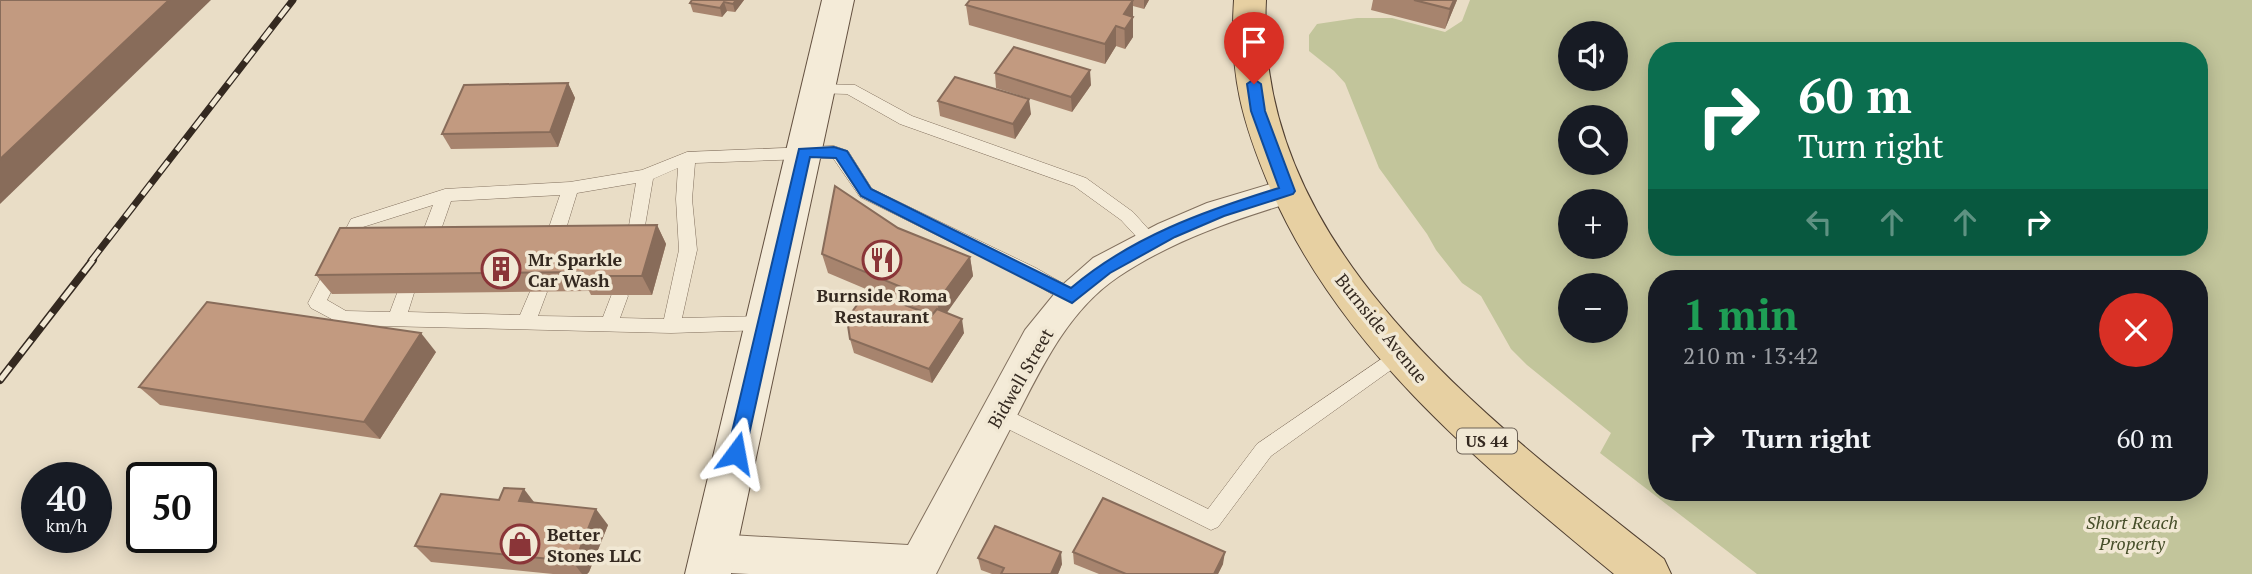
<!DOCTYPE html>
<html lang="en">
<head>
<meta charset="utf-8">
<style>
	body { margin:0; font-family:"PT Serif",serif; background:#20242c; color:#f1f3f6; height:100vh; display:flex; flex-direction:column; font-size:26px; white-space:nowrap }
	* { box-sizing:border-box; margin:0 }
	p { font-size:23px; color:#9ea1a6 }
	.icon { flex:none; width:38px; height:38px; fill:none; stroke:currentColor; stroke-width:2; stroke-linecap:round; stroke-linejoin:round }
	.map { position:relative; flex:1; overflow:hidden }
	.side { position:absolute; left:1648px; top:270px; width:560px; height:231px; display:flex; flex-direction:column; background:#171b24; border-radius:28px; box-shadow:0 4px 18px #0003 }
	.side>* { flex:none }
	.top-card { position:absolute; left:1648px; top:42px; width:560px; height:214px; border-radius:28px; box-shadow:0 4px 18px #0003; background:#0b6e4f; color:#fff; overflow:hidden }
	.tools { position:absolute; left:1558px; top:21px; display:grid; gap:14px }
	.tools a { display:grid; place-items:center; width:70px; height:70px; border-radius:50%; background:#171b24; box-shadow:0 4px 18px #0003; font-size:35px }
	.speed { position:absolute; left:21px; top:462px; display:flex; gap:14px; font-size:35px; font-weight:700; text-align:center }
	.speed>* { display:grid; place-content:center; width:91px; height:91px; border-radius:50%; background:#171b24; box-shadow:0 4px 18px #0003; line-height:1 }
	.speed small { font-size:18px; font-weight:400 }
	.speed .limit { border:4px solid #111; border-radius:10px; background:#fff; color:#111 }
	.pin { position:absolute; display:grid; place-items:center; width:60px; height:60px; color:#fff; margin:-72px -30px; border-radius:50% 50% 50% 0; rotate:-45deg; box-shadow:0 0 7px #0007 }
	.pin .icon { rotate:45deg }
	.me { position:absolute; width:77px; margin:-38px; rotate:13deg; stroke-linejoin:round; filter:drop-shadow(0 0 5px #0008) }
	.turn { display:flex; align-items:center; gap:24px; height:147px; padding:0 35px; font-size:32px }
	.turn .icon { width:91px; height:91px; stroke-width:2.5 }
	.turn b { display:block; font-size:49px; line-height:60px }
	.lanes { display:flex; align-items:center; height:66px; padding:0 35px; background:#0003; justify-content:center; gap:35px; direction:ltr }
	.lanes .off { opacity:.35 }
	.round { display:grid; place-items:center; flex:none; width:74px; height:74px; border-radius:37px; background:#20242c }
	.summary { display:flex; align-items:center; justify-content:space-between; height:119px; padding:0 35px }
	h1 { font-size:42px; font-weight:600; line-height:52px; color:#1e9e55 }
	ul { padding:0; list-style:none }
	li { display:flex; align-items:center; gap:21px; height:98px; padding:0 35px }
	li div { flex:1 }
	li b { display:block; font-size:26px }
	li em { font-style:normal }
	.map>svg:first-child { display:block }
	.green { fill:#c2c59b; fill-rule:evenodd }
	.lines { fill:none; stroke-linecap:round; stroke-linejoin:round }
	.service-casing { stroke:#82705e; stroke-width:1 }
	.minor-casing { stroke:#82705e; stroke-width:2 }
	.secondary-casing { stroke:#645141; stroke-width:2 }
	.primary-casing { stroke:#503f31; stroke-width:2 }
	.service { fill:#f4ebd8; fill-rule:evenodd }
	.minor { fill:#f4ebd8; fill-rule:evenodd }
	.secondary { fill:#f4ebd8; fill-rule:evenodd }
	.primary { fill:#e7d0a2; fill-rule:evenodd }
	.rail-far1-casing { stroke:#342920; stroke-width:7 }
	.rail-casing { stroke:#342920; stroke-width:8 }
	.rail-far1 { stroke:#f1e8d4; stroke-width:4.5; stroke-dasharray:14; stroke-linecap:butt }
	.rail { stroke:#f1e8d4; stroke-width:5; stroke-dasharray:17; stroke-linecap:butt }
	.wall { fill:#a7846e }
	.shaded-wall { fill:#886c5a }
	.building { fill:#c29a80; stroke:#886c5a; stroke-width:2 }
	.route { fill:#1a73e8; stroke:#114b97; stroke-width:2 }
	.labels { text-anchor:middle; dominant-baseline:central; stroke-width:7; stroke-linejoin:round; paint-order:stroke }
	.shield { fill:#f1e8d4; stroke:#6d6256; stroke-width:2 }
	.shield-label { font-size:16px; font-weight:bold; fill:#342920 }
	.poi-label { font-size:18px; font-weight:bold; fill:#342920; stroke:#f1e8d4; text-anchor:start }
	.street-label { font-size:18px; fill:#342920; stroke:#f1e8d4 }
	.park-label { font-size:18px; font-style:italic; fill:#464e29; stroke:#f1e8d4 }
</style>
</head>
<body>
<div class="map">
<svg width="2252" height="574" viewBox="0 0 2252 574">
	<rect width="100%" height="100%" fill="#e9ddc6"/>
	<!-- green -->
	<path class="green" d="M1470 0H2252V574H1757L1600 453 1611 433 1527 365 1511 349 1481 296 1462 283 1436 250 1427 234 1379 168 1345 83 1334 71 1309 51V35L1317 24 1357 18H1392L1445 32 1462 21ZM1615 33V79H1570V33ZM1657 51H2200V247H1657ZM1570 117H1615V163H1570ZM1570 201H1615V247H1570ZM1657 278H2200V492H1657ZM1570 285H1615V331H1570Z"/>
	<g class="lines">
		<defs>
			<g id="service">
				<path d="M819 84 855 85 912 116 1086 178 1133 212 1160 242 1158 247H1146L1121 220 1074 186 900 124 847 94 814 93 811 89 814 85Z"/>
				<path d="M834 146 848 151 872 189 1036 268 1078 292 1081 297 1078 302H1066L1024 278 860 197 833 158 695 163 692 199 697 250 682 318 765 316 771 318 774 323 771 328 765 330 671 333 343 325 311 308 308 303 351 219 445 189 570 182 642 170 687 152ZM678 168 676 199 679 250 664 319 620 318 628 296 625 291H613L603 317 538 316 547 292 544 287H532L520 315 408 312 414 293 411 288H399L390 312 346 311 327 300 363 227 433 205 417 247 420 252H432L435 247 451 201 560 195 543 245 546 250H558L561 245 577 193 636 183 626 244 629 249H641L653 179Z"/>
				<path d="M1399 347 1405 350 1408 355 1405 360 1271 456 1218 527 1211 530 992 421 990 415 992 409 999 407 1006 409 1208 509 1257 444Z"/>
			</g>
			<path id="minor" d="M1287 179 1299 182 1303 191 1299 200C1236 219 1173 240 1118 277 1063 314 1036 380 1006 437 983 482 959 528 936 574H749L713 572 699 566 693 553 699 540 713 534 908 545 1025 330 1060 287 1093 258 1158 224 1207 203Z"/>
			<path id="secondary" d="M822 0H854L731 574H685Z"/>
			<path id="primary" d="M1234 0H1266C1253 249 1490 421 1664 559L1671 574H1614C1481 464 1342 352 1271 190 1242 122 1229 75 1234 0Z"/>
		</defs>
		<!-- service casing -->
		<use href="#service" class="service-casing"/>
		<!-- minor casing -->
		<use href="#minor" class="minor-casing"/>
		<!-- secondary casing -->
		<use href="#secondary" class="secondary-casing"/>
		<!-- primary casing -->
		<use href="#primary" class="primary-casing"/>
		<!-- service -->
		<use href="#service" class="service"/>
		<!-- minor -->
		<use href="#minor" class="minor"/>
		<!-- secondary -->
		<use href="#secondary" class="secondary"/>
		<!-- primary -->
		<use href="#primary" class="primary"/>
		<defs>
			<path id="rail-far1" d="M91 261 293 0"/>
			<path id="rail" d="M0 380 93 260"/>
		</defs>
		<!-- rail-far1 casing -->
		<use href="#rail-far1" class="rail-far1-casing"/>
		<!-- rail casing -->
		<use href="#rail" class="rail-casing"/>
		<!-- rail-far1 -->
		<use href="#rail-far1" class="rail-far1"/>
		<!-- rail -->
		<use href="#rail" class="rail"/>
	</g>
	<!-- wall -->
	<g class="wall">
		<path d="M692 0H744L735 12 727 11 722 17 693 12 690 3Z"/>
		<path d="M970 0H1149L1144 9 1133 6V37L1125 49 1116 46 1105 64 969 25 966 5Z"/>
		<path d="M1373 0H1457L1445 29 1371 10Z"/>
		<path d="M995 73 1091 85 1072 112 996 88Z"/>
		<path d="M568 83 575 98 558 147 451 149 442 134Z"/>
		<path d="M938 101 1031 114 1015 139 940 116Z"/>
		<path d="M657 225 666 244 652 295H591L589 291 332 294 316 275Z"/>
		<path d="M822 254 970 257 973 276 946 313 964 333 932 383 854 353 850 339 899 303 828 273Z"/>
		<path d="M436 352 380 439 160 405 139 387Z"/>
		<path d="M499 500 535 503 608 525 589 572 587 574H553L431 562 415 546Z"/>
		<path d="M1073 552 1223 564 1218 574H1099L1074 564Z"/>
		<path d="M978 558 1062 564 1058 574H992L981 570Z"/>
	</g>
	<!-- shaded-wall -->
	<g class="shaded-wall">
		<path d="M169 0H211L0 204V159Z"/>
		<path d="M736 0H744L735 12 733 4Z"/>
		<path d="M1133 0V37L1125 49 1124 14Z"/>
		<path d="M1144 0H1149L1144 9Z"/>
		<path d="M1454 0H1457L1445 29 1450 9Z"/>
		<path d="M724 2 727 11 722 17 720 8Z"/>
		<path d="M1116 26V46L1105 64V44Z"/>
		<path d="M1090 70 1091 85 1072 112 1071 97Z"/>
		<path d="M568 83 575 98 558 147 550 132Z"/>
		<path d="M1029 99 1031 114 1015 139 1013 124Z"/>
		<path d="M657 225 666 244 652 295 642 276Z"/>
		<path d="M970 257 973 276 941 321 937 302Z"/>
		<path d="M962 319 964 333 932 383 929 369Z"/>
		<path d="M421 333 436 352 380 439 364 422Z"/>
		<path d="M524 489 537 506 519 501Z"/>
		<path d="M596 509 608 525 589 572 587 574H582L572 561Z"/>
		<path d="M1061 552 1062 564 1058 574H1051Z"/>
		<path d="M1225 552 1223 564 1218 574H1214Z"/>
	</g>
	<!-- building -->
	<g class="building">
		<path d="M0 0H169L0 159Z"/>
		<path d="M692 0H736L733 4 724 2 720 8 690 3Z"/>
		<path d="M970 0H1133L1124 14 1133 17 1125 29 1116 26 1105 44 966 5Z"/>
		<path d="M1414 0H1454L1450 9Z"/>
		<path d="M1014 47 1090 70 1071 97 995 73Z"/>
		<path d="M955 77 1029 99 1013 124 938 101Z"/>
		<path d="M568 83 550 132 442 134 464 85Z"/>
		<path d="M835 186 898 228 970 257 937 302 822 254Z"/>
		<path d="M657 225 642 276H581L582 272 316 275 340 228Z"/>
		<path d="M867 291 932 315 937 309 962 319 929 369 850 339 847 319Z"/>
		<path d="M207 302 421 333 364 422 139 387Z"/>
		<path d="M504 488 524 489 519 501 596 509 577 556 572 561 415 546 441 494 499 500Z"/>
		<path d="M1103 498 1225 552 1214 574H1126L1073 552Z"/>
		<path d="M995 526 1061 552 1051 574H1001L1004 568 978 558Z"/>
	</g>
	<!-- route -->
	<path class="route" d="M1254 79 1261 84 1265 111 1295 191 1293 194 1224 216 1175 237 1110 273 1072 303 861 196 836 158 810 157 745 453 742 458 736 460 730 458 727 453 799 149 834 147 847 151 871 189 1071 288C1131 237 1204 211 1279 188L1251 111 1247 84Z"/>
	<!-- icons -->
	<defs>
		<symbol id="restaurant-ring" viewBox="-11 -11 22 22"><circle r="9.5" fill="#f1e8d4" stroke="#8a3538" stroke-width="1.5"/><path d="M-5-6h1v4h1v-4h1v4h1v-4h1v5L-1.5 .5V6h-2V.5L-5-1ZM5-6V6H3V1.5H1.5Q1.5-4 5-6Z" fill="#8a3538"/></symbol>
		<symbol id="building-ring" viewBox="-11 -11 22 22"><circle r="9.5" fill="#f1e8d4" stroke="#8a3538" stroke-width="1.5"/><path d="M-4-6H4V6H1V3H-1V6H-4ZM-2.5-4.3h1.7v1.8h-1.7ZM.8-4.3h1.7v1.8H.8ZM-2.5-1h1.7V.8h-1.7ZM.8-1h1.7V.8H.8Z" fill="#8a3538"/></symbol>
		<symbol id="shop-ring" viewBox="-11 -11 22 22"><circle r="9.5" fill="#f1e8d4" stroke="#8a3538" stroke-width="1.5"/><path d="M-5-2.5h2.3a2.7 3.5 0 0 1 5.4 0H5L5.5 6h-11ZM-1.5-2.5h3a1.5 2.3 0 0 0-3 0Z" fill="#8a3538"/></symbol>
	</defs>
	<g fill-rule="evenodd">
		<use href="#restaurant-ring" x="860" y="238" width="44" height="44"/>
		<use href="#building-ring" x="479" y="247" width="44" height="44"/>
		<use href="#shop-ring" x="498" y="522" width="44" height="44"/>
	</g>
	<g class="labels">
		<!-- shield labels -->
		<rect class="shield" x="1457" y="428.5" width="60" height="25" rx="5"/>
		<g class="shield-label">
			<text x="1487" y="441">US 44</text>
		</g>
		<!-- poi labels -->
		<g class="poi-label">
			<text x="528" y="259">Mr Sparkle<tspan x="528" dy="21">Car Wash</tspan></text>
			<text x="882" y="295" text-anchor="middle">Burnside Roma<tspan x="882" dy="21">Restaurant</tspan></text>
			<text x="547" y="534">Better<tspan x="547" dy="21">Stones LLC</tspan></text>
		</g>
		<!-- street labels -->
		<g class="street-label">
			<text transform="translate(1382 328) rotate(51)">Burnside Avenue</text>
			<text transform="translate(1020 378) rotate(-60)">Bidwell Street</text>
		</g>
		<!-- park labels -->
		<g class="park-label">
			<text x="2132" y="522">Short Reach<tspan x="2132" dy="21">Property</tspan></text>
		</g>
	</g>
</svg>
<div class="tools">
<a><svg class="icon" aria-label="sound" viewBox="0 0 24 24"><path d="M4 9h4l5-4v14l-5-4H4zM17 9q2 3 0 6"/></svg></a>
<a><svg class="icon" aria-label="search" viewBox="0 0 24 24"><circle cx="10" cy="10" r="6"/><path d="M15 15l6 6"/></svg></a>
<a>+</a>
<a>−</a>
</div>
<div class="speed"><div>40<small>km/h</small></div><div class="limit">50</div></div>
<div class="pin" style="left:1254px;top:84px;background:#d93025"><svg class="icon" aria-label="arrive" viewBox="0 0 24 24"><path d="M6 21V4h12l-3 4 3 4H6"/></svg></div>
<svg class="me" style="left:736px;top:453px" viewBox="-20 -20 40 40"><path d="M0-17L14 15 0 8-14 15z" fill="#1a73e8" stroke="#fff" stroke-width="4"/></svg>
<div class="top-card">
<div class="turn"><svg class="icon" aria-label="right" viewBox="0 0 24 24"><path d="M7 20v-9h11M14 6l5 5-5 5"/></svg><div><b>60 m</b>Turn right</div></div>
<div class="lanes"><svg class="icon off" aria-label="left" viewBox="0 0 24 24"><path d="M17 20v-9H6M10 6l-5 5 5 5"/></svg><svg class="icon off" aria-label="ahead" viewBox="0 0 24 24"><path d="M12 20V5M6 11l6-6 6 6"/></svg><svg class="icon off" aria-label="ahead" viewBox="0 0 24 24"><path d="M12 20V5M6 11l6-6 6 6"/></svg><svg class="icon" aria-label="right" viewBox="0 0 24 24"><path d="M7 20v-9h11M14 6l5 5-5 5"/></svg></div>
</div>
<section class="side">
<div class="summary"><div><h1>1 min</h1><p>210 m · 13:42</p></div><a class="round" style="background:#d93025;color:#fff"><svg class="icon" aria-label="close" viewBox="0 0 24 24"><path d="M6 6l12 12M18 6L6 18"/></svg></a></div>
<ul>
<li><svg class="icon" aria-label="right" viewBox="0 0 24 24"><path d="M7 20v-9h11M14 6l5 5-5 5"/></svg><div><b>Turn right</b></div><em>60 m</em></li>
</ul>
</section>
</div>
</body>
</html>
